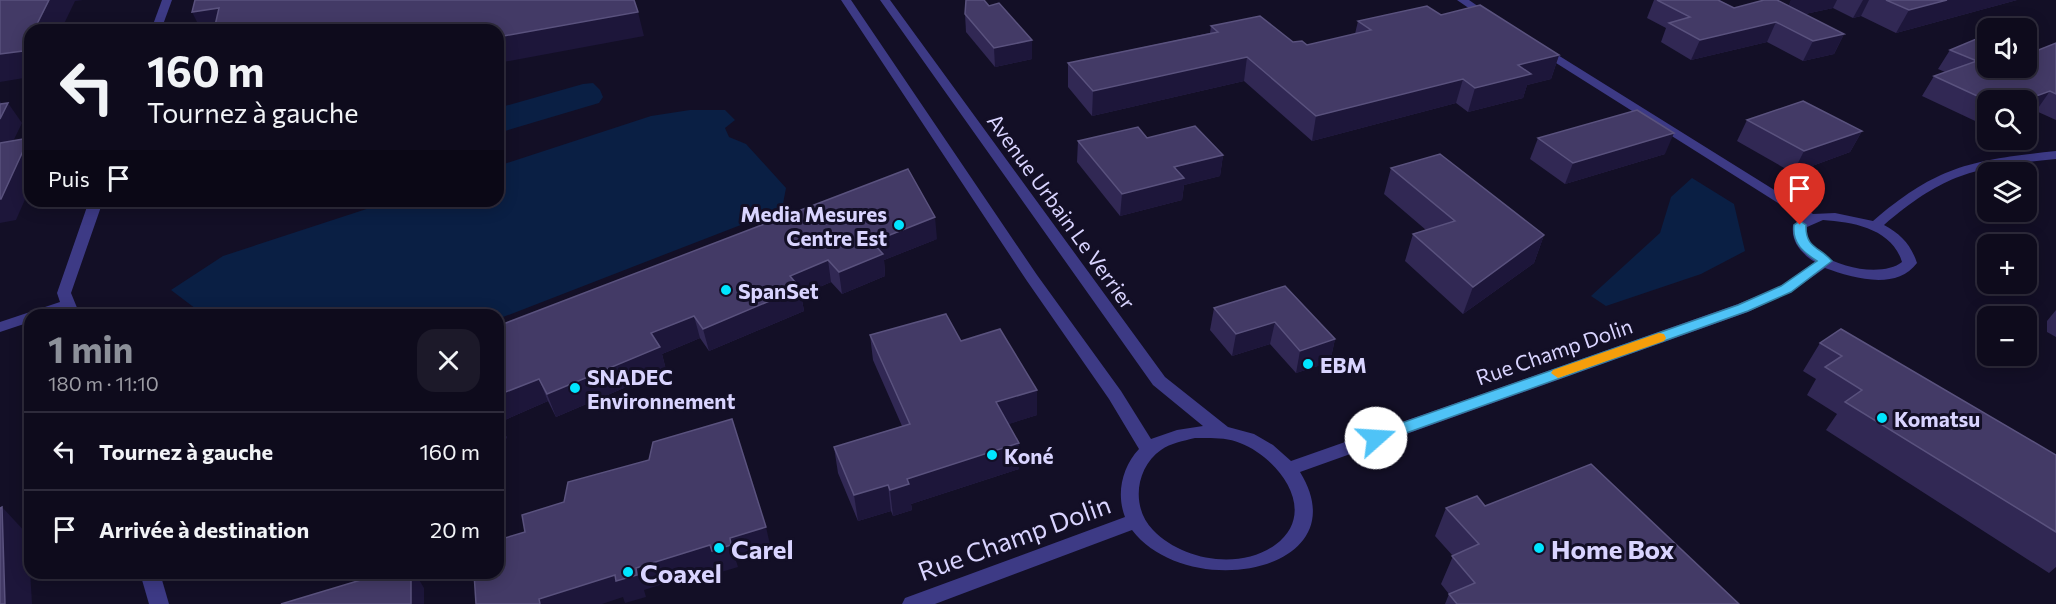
<!DOCTYPE html>
<html lang="fr">
<head>
<meta charset="utf-8">
<style>
	body { margin:0; font-family:Commissioner,sans-serif; background:#1c1929; color:#f1f3f6; height:100vh; display:flex; flex-direction:column; font-size:22px; white-space:nowrap }
	* { box-sizing:border-box; margin:0 }
	p { font-size:20px; color:#9b9ba3 }
	.icon { flex:none; width:33px; height:33px; fill:none; stroke:currentColor; stroke-width:2; stroke-linecap:round; stroke-linejoin:round }
	.map { position:relative; flex:1; overflow:hidden }
	.details { position:absolute; left:24px; top:309px; width:480px; height:270px; display:flex; flex-direction:column; background:#0e0b1c; border-radius:18px; box-shadow:0 3px 15px #0003,0 0 0 2px #2e2b3b }
	.details>* { flex:none }
	.guide { position:absolute; left:24px; top:24px; width:480px; height:183px; border-radius:18px; box-shadow:0 3px 15px #0003,0 0 0 2px #2e2b3b; background:#0e0b1c; color:#f1f3f6; overflow:hidden }
	.fabs { position:absolute; left:1977px; top:18px; display:grid; gap:12px }
	.fabs a { display:grid; place-items:center; width:60px; height:60px; border-radius:12px; background:#0e0b1c; box-shadow:0 3px 15px #0003,0 0 0 2px #2e2b3b; font-size:30px }
	.pin { position:absolute; display:grid; place-items:center; width:51px; height:51px; color:#fff; margin:-62px -26px; border-radius:50% 50% 50% 0; rotate:-45deg; box-shadow:0 0 6px #0007 }
	.pin .icon { rotate:45deg }
	.me { position:absolute; width:66px; margin:-33px; rotate:71deg; stroke-linejoin:round; filter:drop-shadow(0 0 4px #0008) }
	.turn { display:flex; align-items:center; gap:21px; height:126px; padding:0 24px; font-size:27px }
	.turn .icon { width:78px; height:78px; stroke-width:2.5 }
	.turn b { display:block; font-size:42px; line-height:51px }
	.then { display:flex; align-items:center; height:57px; padding:0 24px; background:#0003; gap:12px; font-size:22px }
	.round { display:grid; place-items:center; flex:none; width:63px; height:63px; border-radius:18px; background:#1c1929 }
	.overview { display:flex; align-items:center; justify-content:space-between; height:102px; padding:0 24px }
	h1 { font-size:36px; font-weight:700; line-height:45px; color:#8c9099 }
	ul { padding:0; list-style:none }
	li { display:flex; align-items:center; gap:18px; height:78px; padding:0 24px; border-top:2px solid #2e2b3b }
	li div { flex:1 }
	li b { display:block; font-size:22px }
	li em { font-style:normal }
	.map>svg:first-child { display:block }
	.water { fill:#0a1f44 }
	.lines { fill:none; stroke-linecap:round; stroke-linejoin:round }
	.minor { fill:#3d3a85; fill-rule:evenodd }
	.wall { fill:#312854 }
	.shaded-wall { fill:#1d163a }
	.building { fill:#433a66; stroke:#5a527e; stroke-width:1.5 }
	.route { fill:#4fc3f7; stroke:#337fa1; stroke-width:1.5 }
	.slow { fill:#f59e0b }
	.poi-dot { fill:#00e5ff; stroke:#130f26; stroke-width:2 }
	.labels { text-anchor:middle; dominant-baseline:central; stroke-width:6; stroke-linejoin:round; paint-order:stroke }
	.street-label { font-size:21px; fill:#d9d4ff; stroke:#130f26 }
	.poi-label { font-size:21px; font-weight:bold; fill:#d9d4ff; stroke:#130f26; text-anchor:start }
	.near-street-label { font-size:26px; fill:#d9d4ff; stroke:#130f26 }
	.near-poi-label { font-size:26px; font-weight:bold; fill:#d9d4ff; stroke:#130f26; text-anchor:start }
</style>
</head>
<body>
<div class="map">
<svg width="2056" height="604" viewBox="0 0 2056 604">
	<rect width="100%" height="100%" fill="#130f26"/>
	<!-- water -->
	<g class="water">
		<path d="M593 83 600 90 603 97 599 103 498 133V108L583 84Z"/>
		<path d="M690 110H725L735 120 725 128 729 137 746 144 786 188 782 209 498 319V315H204L171 290 223 256 391 201H498V166L651 116Z"/>
		<path d="M1692 178 1734 204 1745 251 1701 274 1606 306 1591 296 1660 233 1671 197Z"/>
	</g>
	<g class="lines">
		<!-- minor -->
		<g class="minor">
			<path d="M162 0H172L161 30H151Z"/>
			<path d="M841 0H851L1037 275 1121 391 1151 439 1177 430 1203 426 1153 385 880 0H890L1165 377 1228 427 1254 434 1273 445 1291 461 1738 304 1781 286 1815 262C1800 253 1791 241 1793 225L1802 218 1537 51V47H1545L1813 214 1835 213 1873 221C1938 165 1973 160 2056 151V159C1977 167 1946 172 1884 225 1901 234 1911 245 1917 263 1896 291 1853 278 1825 268L1791 292 1748 312 1300 472C1361 571 1189 604 1132 530L935 604H902L905 598 1125 517C1116 494 1122 467 1139 449L1109 399 1027 281ZM1823 220C1854 222 1892 229 1902 262 1879 281 1803 263 1807 227ZM1195 438C1210 438 1226 437 1240 443 1279 458 1320 512 1275 545 1240 570 1183 561 1153 530 1131 508 1135 468 1161 450 1171 443 1183 441 1195 438Z"/>
			<path d="M1457 0H1469L1495 18 1494 20H1486Z"/>
			<path d="M89 201H103L71 293 80 315H64L63 311 52 315H30V322L0 332V322L60 302 57 293Z"/>
			<path d="M140 573H160L169 604H149Z"/>
		</g>
	</g>
	<!-- wall -->
	<g class="wall">
		<path d="M1654 0H1718L1734 8 1789 6 1791 0H2017L1896 33 1861 16 1853 18 1833 8 1805 14 1844 34 1834 54 1803 61 1767 42 1691 60 1661 42 1666 28 1647 18Z"/>
		<path d="M989 6 1032 40V59L995 67 966 32 965 14Z"/>
		<path d="M1441 15 1559 55 1551 79 1527 85 1523 98 1468 112 1456 103 1312 141 1244 81 1092 116 1068 87V63L1210 33 1211 26 1307 45 1355 34 1358 21Z"/>
		<path d="M2056 43V120L2036 111 2026 115V100H1988V127L1922 96 1934 76 1945 72 1938 69 1950 50 2026 68Z"/>
		<path d="M1747 120 1862 131 1850 152 1793 173 1737 141Z"/>
		<path d="M1147 138 1223 155 1220 176 1184 185 1182 200 1120 216 1077 162 1078 141Z"/>
		<path d="M1538 138 1665 154 1565 184 1530 159Z"/>
		<path d="M1391 168 1544 235 1534 263 1463 314 1405 261 1413 234 1426 230 1384 194Z"/>
		<path d="M937 239 884 260 885 276 842 294 831 282 801 295 804 311 709 351 700 338 662 354 666 370 556 417 548 401 500 422 507 438 498 442V326Z"/>
		<path d="M1285 286 1335 339 1330 362 1296 373 1270 344 1232 356 1210 330 1214 308Z"/>
		<path d="M2056 310V337L2047 332V321Z"/>
		<path d="M870 335 961 341 1037 415 1008 424 1019 443V469L911 504 912 510 893 516 891 511 858 521 838 473 834 447 902 426 873 360Z"/>
		<path d="M1820 343 2056 455V567L2049 573 1826 430 1837 414 1807 395 1816 379 1803 371Z"/>
		<path d="M1485 506 1739 604H1445L1449 594 1441 584 1453 556 1435 536 1446 508Z"/>
	</g>
	<!-- shaded-wall -->
	<g class="shaded-wall">
		<path d="M49 0H83L75 1 61 30H34Z"/>
		<path d="M1791 0H1837L1833 8 1782 19Z"/>
		<path d="M1863 0H1869L1861 16 1853 18Z"/>
		<path d="M1947 0H2017L1896 33 1909 10Z"/>
		<path d="M219 8 230 30H201L192 12Z"/>
		<path d="M638 12 644 36 498 63V37Z"/>
		<path d="M1776 22 1767 42 1691 60 1700 40Z"/>
		<path d="M1844 34 1834 54 1803 61 1813 41Z"/>
		<path d="M30 37V77L0 82V54Z"/>
		<path d="M1032 40V59L995 67 994 48Z"/>
		<path d="M1559 55 1551 79 1527 85 1523 98 1468 112 1475 88 1518 65Z"/>
		<path d="M1247 57 1244 81 1092 116 1093 91Z"/>
		<path d="M1463 79 1456 103 1312 141 1316 116Z"/>
		<path d="M2050 91 2036 111 2026 115V100H2025Z"/>
		<path d="M0 101 5 109 8 103 22 123 1 166 0 164Z"/>
		<path d="M1862 131 1850 152 1793 173 1804 151Z"/>
		<path d="M1674 133 1665 154 1565 184 1573 163Z"/>
		<path d="M29 138 30 140V188L16 220 0 223V199Z"/>
		<path d="M1223 155 1220 176 1184 185 1182 200 1120 216 1122 194 1174 167Z"/>
		<path d="M935 217 937 239 884 260 885 276 842 294 839 272 872 242Z"/>
		<path d="M1544 235 1534 263 1463 314 1473 287Z"/>
		<path d="M828 260 831 282 801 295 804 311 709 351 703 329 790 276Z"/>
		<path d="M694 316 700 338 662 354 666 370 556 417 547 394 651 333Z"/>
		<path d="M1275 322 1270 344 1232 356 1236 334Z"/>
		<path d="M1335 339 1330 362 1296 373 1300 351Z"/>
		<path d="M539 379 548 401 500 422 507 438 498 442V395Z"/>
		<path d="M1037 390V415L997 428 996 402Z"/>
		<path d="M1019 443V469L911 504 912 510 893 516 890 490 907 479Z"/>
		<path d="M888 485 891 511 858 521 854 495Z"/>
		<path d="M2 507 28 535 32 604H5Z"/>
		<path d="M766 527 771 549 736 560 730 538Z"/>
		<path d="M710 545H731L738 567 718 573 716 567 644 590 646 597 625 603 623 597 602 604H540L539 599Z"/>
		<path d="M411 573H415L424 588V604H411Z"/>
	</g>
	<!-- building -->
	<g class="building">
		<path d="M0 0H49L34 30H30V37L23 51 0 54Z"/>
		<path d="M195 0H634L638 12 498 37V30H214L219 8 192 12Z"/>
		<path d="M966 0H984L989 6 999 3 1032 40 994 48 965 14Z"/>
		<path d="M1657 0H1718L1734 8 1764 0H1777L1844 34 1813 41 1776 22 1700 40 1669 23 1690 17Z"/>
		<path d="M1886 0H1947L1909 10Z"/>
		<path d="M1480 5 1559 55 1518 65 1531 74 1475 88 1463 79 1316 116 1247 57 1093 91 1068 63 1218 32 1211 26 1260 16 1293 42 1302 41 1307 45 1371 30 1358 21 1427 6 1441 15Z"/>
		<path d="M1981 37 1988 40V68H2026V55L2056 43V94L2050 91 2025 100 1988 101 1934 76 1977 61 1950 50Z"/>
		<path d="M1803 101 1862 131 1804 151 1747 120Z"/>
		<path d="M8 103 0 119V104Z"/>
		<path d="M1637 110 1674 133 1573 163 1538 138Z"/>
		<path d="M1195 126 1223 155 1174 167 1184 178 1122 194 1078 141 1138 127 1147 138Z"/>
		<path d="M29 138 1 199H0V143Z"/>
		<path d="M1440 154 1544 235 1473 287 1413 234 1455 221 1391 168Z"/>
		<path d="M908 169 935 217 872 242 883 254 839 272 828 260 790 276 800 288 703 329 694 316 651 333 660 347 547 394 539 379 498 395V326Z"/>
		<path d="M1285 286 1335 339 1300 351 1275 322 1236 334 1214 308Z"/>
		<path d="M946 314 961 341 1000 329 1037 390 996 402 1019 443 907 479 909 484 890 490 888 485 854 495 834 447 910 424 870 335Z"/>
		<path d="M1841 329 2056 455V532L1845 402 1862 390 1825 367 1842 356 1820 343Z"/>
		<path d="M732 419 766 527 730 538 731 545 712 551 710 545 636 568 637 575 616 581 615 575 539 599 540 604H476L474 573H498V540L525 532 522 515 564 502 568 482 649 460 653 442Z"/>
		<path d="M1591 464 1739 604H1457L1449 594 1475 583 1452 556 1479 544 1446 508 1477 496 1485 506Z"/>
		<path d="M2 507 5 604H0V508Z"/>
		<path d="M384 573H411V604H281Z"/>
	</g>
	<!-- route -->
	<path class="route" d="M1800 221 1806 225C1805 248 1820 247 1832 261L1791 292 1748 311 1381 442H1370L1368 438 1370 434 1738 305 1781 286 1817 261C1803 252 1792 243 1794 225Z"/>
	<!-- slow -->
	<path class="slow" d="M1659 333 1664 334 1666 338 1664 341 1558 378 1551 373 1553 370Z"/>
	<!-- markers -->
	<g class="poi-dot">
		<circle cx="899" cy="225" r="6"/>
		<circle cx="726" cy="290" r="6"/>
		<circle cx="1308" cy="364" r="6"/>
		<circle cx="575" cy="388" r="6"/>
		<circle cx="1882" cy="418" r="6"/>
		<circle cx="992" cy="455" r="6"/>
		<circle cx="719" cy="548" r="6"/>
		<circle cx="1539" cy="548" r="6"/>
		<circle cx="628" cy="572" r="6"/>
	</g>
	<g class="labels">
		<!-- street labels -->
		<g class="street-label">
			<text transform="translate(1062 211) rotate(54)">Avenue Urbain Le Verrier</text>
			<text transform="translate(1554 351) rotate(-19)">Rue Champ Dolin</text>
		</g>
		<!-- poi labels -->
		<g class="poi-label">
			<text x="887" y="213" text-anchor="end">Media Mesures<tspan x="887" dy="24">Centre Est</tspan></text>
			<text x="738" y="290">SpanSet</text>
			<text x="1320" y="364">EBM</text>
			<text x="587" y="376">SNADEC<tspan x="587" dy="24">Environnement</tspan></text>
			<text x="1894" y="418">Komatsu</text>
			<text x="1004" y="455">Koné</text>
		</g>
		<!-- near-street labels -->
		<g class="near-street-label">
			<text transform="translate(1014 537) rotate(-20)">Rue Champ Dolin</text>
		</g>
		<!-- near-poi labels -->
		<g class="near-poi-label">
			<text x="731" y="548">Carel</text>
			<text x="1551" y="548">Home Box</text>
			<text x="640" y="572">Coaxel</text>
		</g>
	</g>
</svg>
<div class="fabs">
<a><svg class="icon" aria-label="sound" viewBox="0 0 24 24"><path d="M4 9h4l5-4v14l-5-4H4zM17 9q2 3 0 6"/></svg></a>
<a><svg class="icon" aria-label="search" viewBox="0 0 24 24"><circle cx="10" cy="10" r="6"/><path d="M15 15l6 6"/></svg></a>
<a><svg class="icon" aria-label="layers" viewBox="0 0 24 24"><path d="M12 4l9 5-9 5-9-5zM3 14l9 5 9-5"/></svg></a>
<a>+</a>
<a>−</a>
</div>
<div class="pin" style="left:1800px;top:225px;background:#d93025"><svg class="icon" aria-label="arrive" viewBox="0 0 24 24"><path d="M6 21V4h12l-3 4 3 4H6"/></svg></div>
<svg class="me" style="left:1376px;top:438px" viewBox="-20 -20 40 40"><circle r="19" fill="#fff"/><path d="M0-13L10 11 0 6-10 11z" fill="#4fc3f7"/></svg>
<div class="guide">
<div class="turn"><svg class="icon" aria-label="left" viewBox="0 0 24 24"><path d="M17 20v-9H6M10 6l-5 5 5 5"/></svg><div><b>160 m</b>Tournez à gauche</div></div>
<div class="then">Puis<svg class="icon" aria-label="arrive" viewBox="0 0 24 24"><path d="M6 21V4h12l-3 4 3 4H6"/></svg></div>
</div>
<section class="details">
<div class="overview"><div><h1>1 min</h1><p>180 m · 11:10</p></div><a class="round"><svg class="icon" aria-label="close" viewBox="0 0 24 24"><path d="M6 6l12 12M18 6L6 18"/></svg></a></div>
<ul>
<li><svg class="icon" aria-label="left" viewBox="0 0 24 24"><path d="M17 20v-9H6M10 6l-5 5 5 5"/></svg><div><b>Tournez à gauche</b></div><em>160 m</em></li>
<li><svg class="icon" aria-label="arrive" viewBox="0 0 24 24"><path d="M6 21V4h12l-3 4 3 4H6"/></svg><div><b>Arrivée à destination</b></div><em>20 m</em></li>
</ul>
</section>
</div>
</body>
</html>
